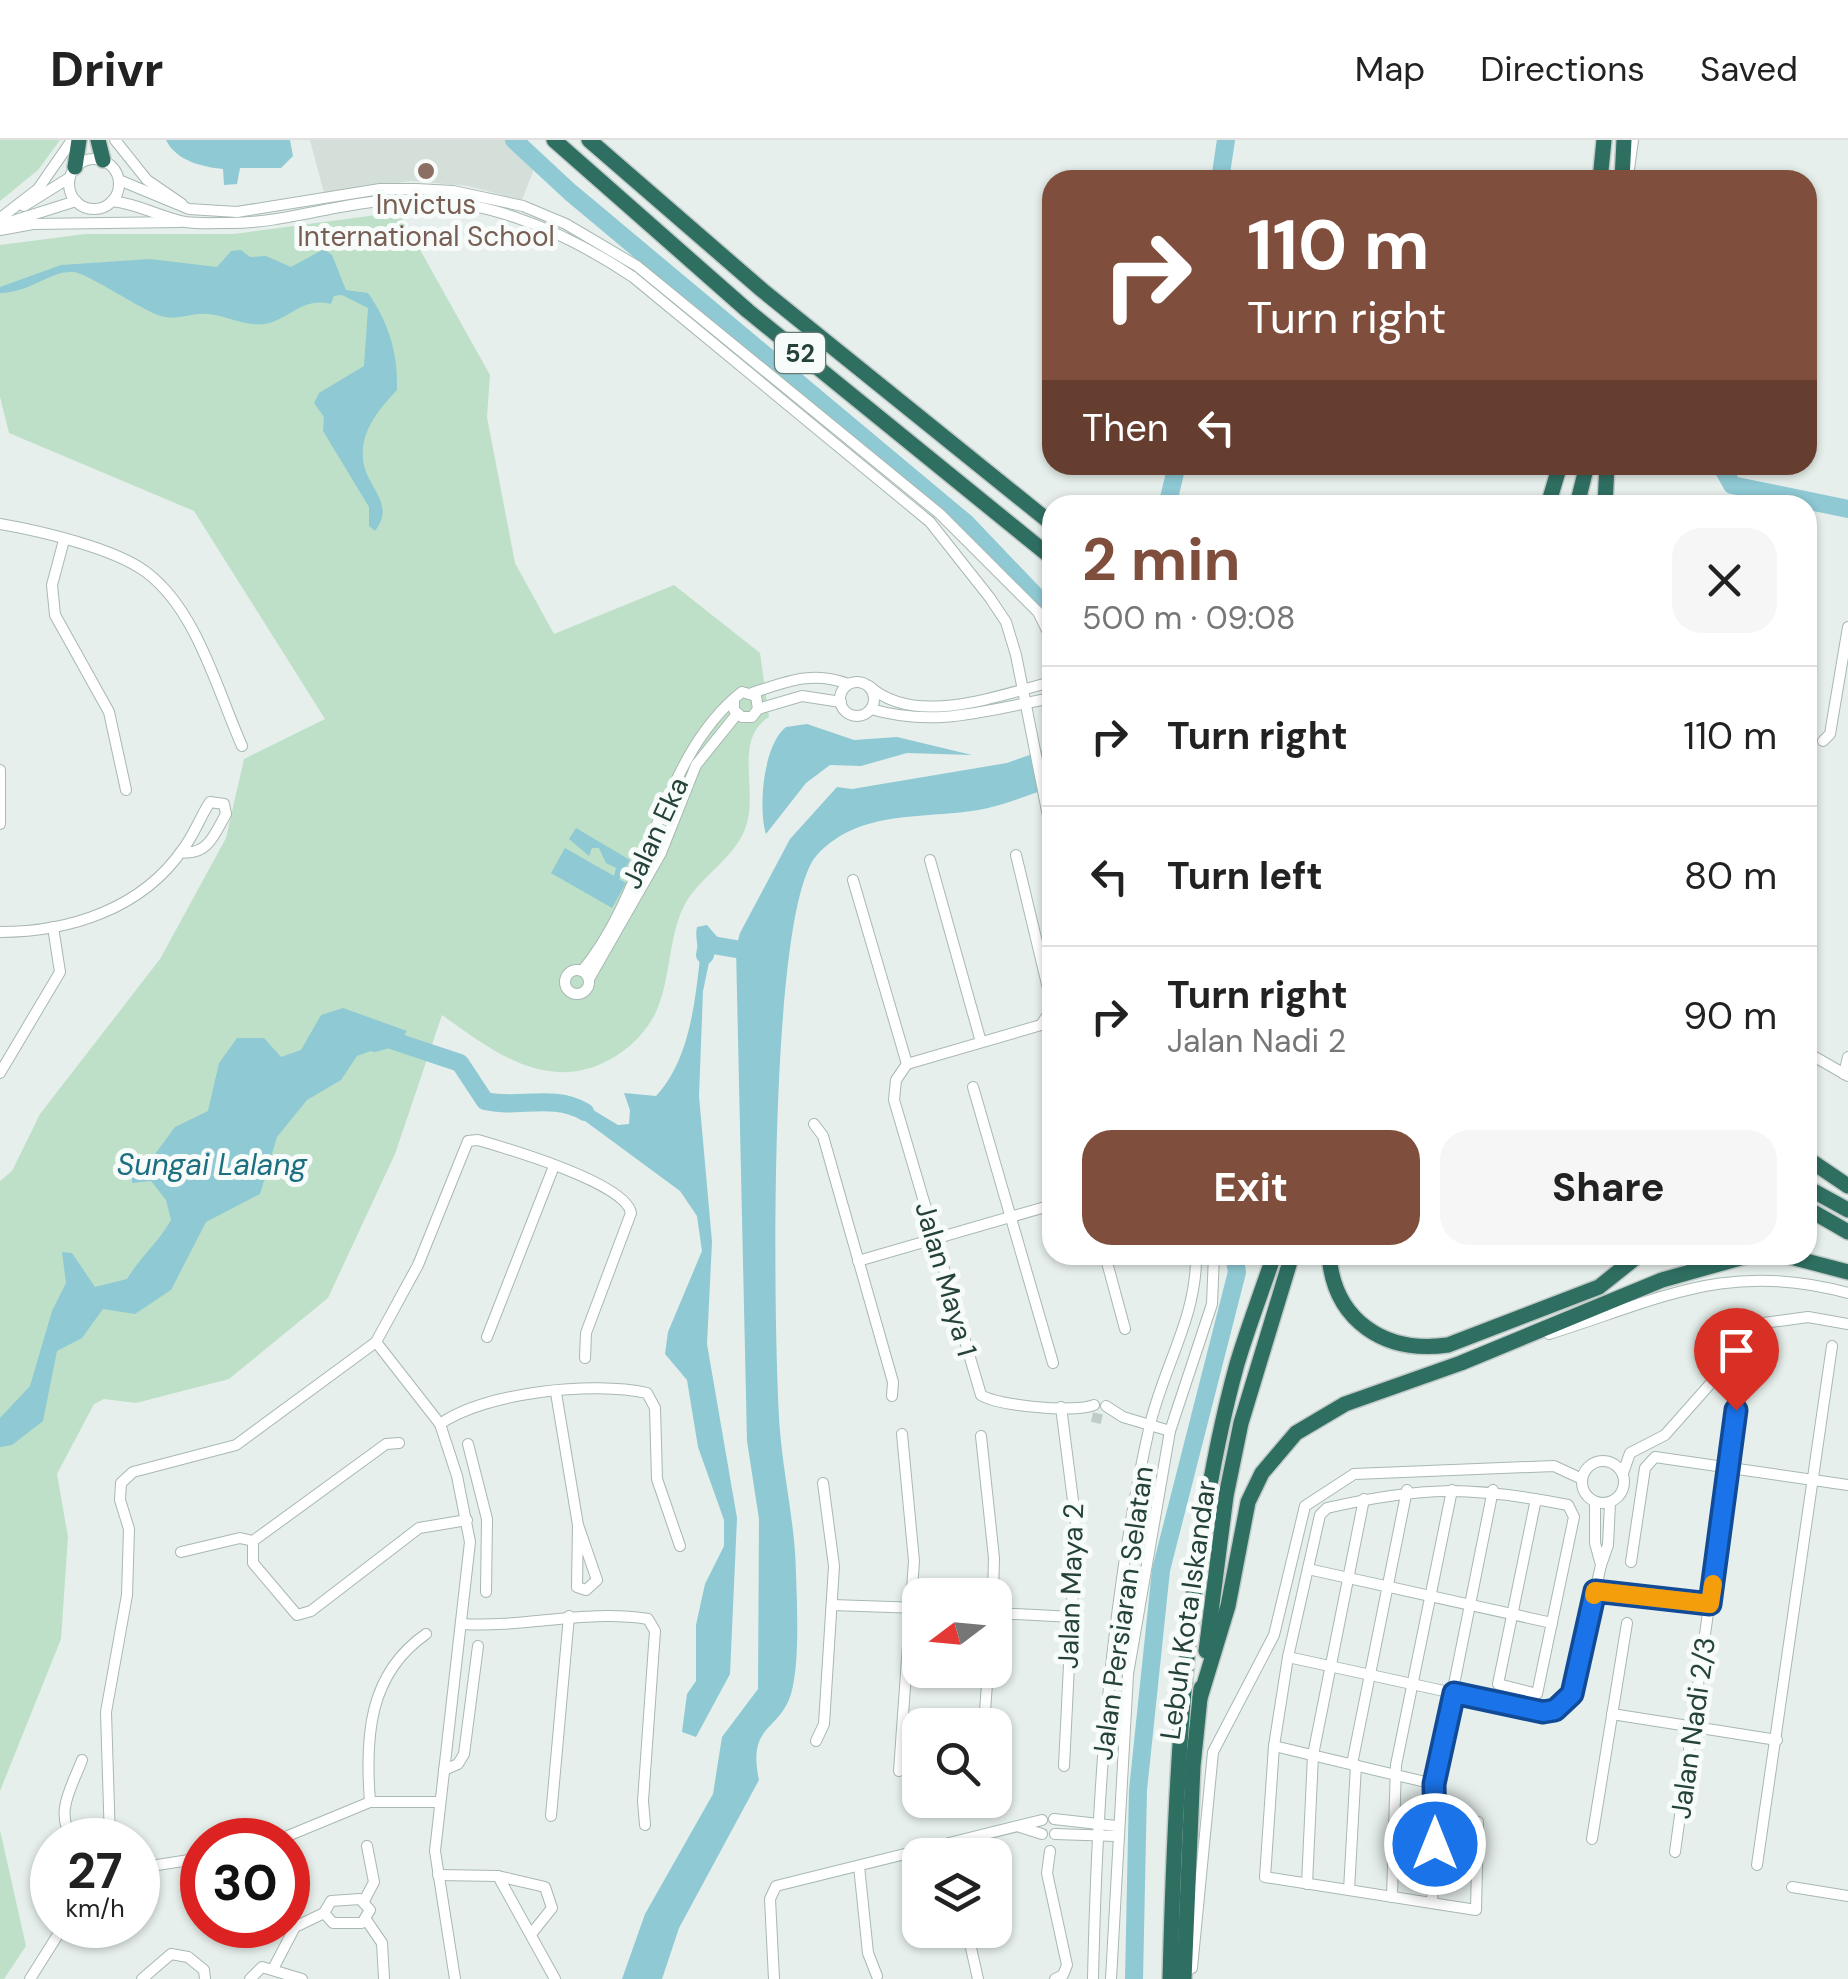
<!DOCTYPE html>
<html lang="en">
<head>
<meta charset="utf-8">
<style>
	body { margin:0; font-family:"DM Sans",sans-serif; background:#f6f6f6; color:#222; height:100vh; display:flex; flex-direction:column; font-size:38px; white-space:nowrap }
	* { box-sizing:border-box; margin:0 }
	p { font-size:32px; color:#767676 }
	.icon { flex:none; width:55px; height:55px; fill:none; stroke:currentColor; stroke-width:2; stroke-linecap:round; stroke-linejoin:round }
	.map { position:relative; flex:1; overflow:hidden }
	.sheet { position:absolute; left:1042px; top:355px; width:775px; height:770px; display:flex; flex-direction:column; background:#fff; border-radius:30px; box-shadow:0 2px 8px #0004 }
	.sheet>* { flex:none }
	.guide { position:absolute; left:1042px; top:30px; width:775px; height:305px; border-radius:30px; box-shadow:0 2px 8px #0004; background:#804e3d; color:#fff; overflow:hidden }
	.needle { width:65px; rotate:254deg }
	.buttons { position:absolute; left:902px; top:1438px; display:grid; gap:20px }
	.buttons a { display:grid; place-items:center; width:110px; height:110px; border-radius:20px; background:#fff; box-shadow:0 2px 8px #0004; font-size:50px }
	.speed { position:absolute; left:30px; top:1678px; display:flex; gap:20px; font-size:50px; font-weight:700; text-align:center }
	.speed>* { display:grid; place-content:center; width:130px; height:130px; border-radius:50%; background:#fff; box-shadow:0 2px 8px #0004; line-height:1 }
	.speed small { font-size:25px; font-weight:400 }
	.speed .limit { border:15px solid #d22; background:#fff; color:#111 }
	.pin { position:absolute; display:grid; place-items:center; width:85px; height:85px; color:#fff; margin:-102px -42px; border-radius:50% 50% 50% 0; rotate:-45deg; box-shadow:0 0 10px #0007 }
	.pin .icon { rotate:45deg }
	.me { position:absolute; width:110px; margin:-55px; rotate:0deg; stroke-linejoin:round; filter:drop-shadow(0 0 8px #0008) }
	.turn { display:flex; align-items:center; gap:35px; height:210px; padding:0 40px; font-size:45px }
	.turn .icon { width:130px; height:130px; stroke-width:2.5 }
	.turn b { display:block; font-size:70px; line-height:85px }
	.then { display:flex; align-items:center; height:95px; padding:0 40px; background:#0003; gap:20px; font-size:38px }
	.round { display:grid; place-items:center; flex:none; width:105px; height:105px; border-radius:30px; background:#f6f6f6 }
	.summary { display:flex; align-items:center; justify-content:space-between; height:170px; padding:0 40px }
	h1 { font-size:60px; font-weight:700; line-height:75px; color:#804e3d }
	.primary-button { display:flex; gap:20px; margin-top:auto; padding:20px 40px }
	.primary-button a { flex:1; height:115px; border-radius:30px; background:#804e3d; color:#fff; font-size:40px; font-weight:700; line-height:115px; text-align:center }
	.primary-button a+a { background:#f6f6f6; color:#222 }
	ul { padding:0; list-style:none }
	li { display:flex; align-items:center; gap:30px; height:140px; padding:0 40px; border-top:2px solid #e0e0e0 }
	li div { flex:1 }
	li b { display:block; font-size:38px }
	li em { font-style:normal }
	header { display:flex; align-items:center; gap:60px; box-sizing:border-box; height:140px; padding:0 50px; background:#fff; border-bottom:2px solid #e0e0e0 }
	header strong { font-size:48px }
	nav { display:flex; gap:55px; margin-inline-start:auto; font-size:35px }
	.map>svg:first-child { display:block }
	.built { fill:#d4dfda }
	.green { fill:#bfe0c8 }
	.water { fill:#8ec9d4 }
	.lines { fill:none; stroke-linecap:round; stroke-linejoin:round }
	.river { stroke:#8ec9d4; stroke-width:18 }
	.minor-tunnel { stroke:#bfccc8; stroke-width:10; stroke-dasharray:10 5; stroke-linecap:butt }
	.minor-casing { stroke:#a8b8b2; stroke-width:12 }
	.highway-casing { stroke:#c2cac8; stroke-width:18 }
	.minor { stroke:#fff; stroke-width:10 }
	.highway { stroke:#2f6f62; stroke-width:15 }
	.route-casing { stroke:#114b97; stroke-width:25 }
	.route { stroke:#1a73e8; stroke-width:18 }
	.slow { stroke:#f59e0b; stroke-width:18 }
	.education-dot { fill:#8d6e63; stroke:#f7fbf9; stroke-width:4 }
	.labels { text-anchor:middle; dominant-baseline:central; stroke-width:10; stroke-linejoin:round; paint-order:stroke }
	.shield { fill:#f7fbf9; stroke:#637a73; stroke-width:2.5 }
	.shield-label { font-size:25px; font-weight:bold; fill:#24423a }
	.education-label { font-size:28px; fill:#785e54; stroke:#f7fbf9 }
	.street-label { font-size:28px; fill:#24423a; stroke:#f7fbf9 }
	.water-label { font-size:30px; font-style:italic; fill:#1c6f80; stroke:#f7fbf9 }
</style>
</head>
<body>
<header>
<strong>Drivr</strong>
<nav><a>Map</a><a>Directions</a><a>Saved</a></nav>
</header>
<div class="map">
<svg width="1848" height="1839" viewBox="0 0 1848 1839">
	<rect width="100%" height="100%" fill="#e6efeb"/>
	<!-- built -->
	<path class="built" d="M310 0H514L537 21 522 60 468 46 411 41 324 53Z"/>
	<!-- green -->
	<g class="green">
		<path d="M0 0H60L38 30 0 61Z"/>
		<path d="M399 72 490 235 487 277 515 423 554 494 674 445 760 513 769 577C734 598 757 648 747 683 738 718 698 736 683 768 668 800 671 839 656 872 645 895 624 914 601 924 541 950 490 909 442 875L395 1014 328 1158 229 1239 136 1263 104 1259 94 1264 57 1334 68 1397 61 1499 0 1651V1041L12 1031 40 974 160 819 226 698 244 619 325 579 194 371 9 293 0 257V105L85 94H234Z"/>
		<path d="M0 1690 26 1806 4 1839H0Z"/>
	</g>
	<!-- water -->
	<g class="water">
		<path d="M166 0H290L293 16 281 28H240L237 44 224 45 223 29C203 27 176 21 166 0Z"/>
		<path d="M324 109 332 115 346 150 368 153C389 183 398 213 397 250 380 268 360 291 363 319 365 347 397 363 375 391L369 386V367L323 291 324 277 314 263 319 253 364 226 368 168 342 155 334 156 331 164C298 155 285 188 253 184 236 183 217 172 200 174 186 175 175 180 161 176 141 170 86 132 73 132 48 131 33 152 0 153V147L61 125 150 119 217 127 231 111 241 110 250 117 266 116 291 127Z"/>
		<path d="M807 584 854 600 897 597 972 615 907 613 861 626 830 625 806 643 766 694C758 668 763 605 786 587Z"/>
		<path d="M1052 607V647C1031 654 1010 663 988 668 929 681 863 666 817 715 767 769 773 1200 780 1291 784 1339 795 1384 796 1433 797 1466 800 1523 791 1554 779 1592 747 1584 759 1640L679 1788 662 1839H622L645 1774 713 1654 722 1597 758 1549 759 1379 747 1301 736 808 740 793 790 699 837 647 852 649 1007 623Z"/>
		<path d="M576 688 630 720 619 739 626 743 612 768 551 733 565 708 614 736 616 728 606 723 599 708H592L589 716 569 699Z"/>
		<path d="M707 785 719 799 718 810 711 813 703 851 699 956 712 1102 707 1204 737 1378 730 1534 696 1597 682 1592 687 1554 696 1541V1485L705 1444 724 1406V1380L698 1307 687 1240 665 1214 668 1192 702 1111 697 1076 680 1051 562 964 580 962 618 985 629 984 630 970 624 953 656 956C687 923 694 871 699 827 701 813 694 800 697 787Z"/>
		<path d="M343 868 407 891 401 900 357 916 341 940 307 960 277 997 260 1054 206 1082 171 1150 135 1174 103 1169 82 1198 57 1211 43 1281 12 1305 0 1307V1278L30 1246 52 1171 66 1143 62 1112 72 1113 95 1147 127 1139C140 1117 158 1103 171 1080L166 1060 151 1041 132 1043V1033L155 1014 175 987 208 971 219 923 237 898H264L281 917 301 910 321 875Z"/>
	</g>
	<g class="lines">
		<!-- river -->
		<g class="river">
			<path d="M514 0 570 52 966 383 1052 473"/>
			<path d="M1220 40 1226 0"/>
			<path d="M1721 325 1732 345 1848 369"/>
			<path d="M1172 365 1169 358 1177 325"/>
			<path d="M705 815 707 804 759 813"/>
			<path d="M374 903 388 899 460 923 485 961C517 969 553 953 585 972"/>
			<path d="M1134 1839 1138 1650 1161 1430 1237 1132 1234 1115"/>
		</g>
		<!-- minor-tunnel -->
		<path class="minor-tunnel" d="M1092 1277 1105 1280"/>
		<defs>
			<g id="minor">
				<path d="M115 0 147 40 182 64"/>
				<circle cx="94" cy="44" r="25"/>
				<path d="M1629 29 1633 0"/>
				<path d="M119 40 189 69 237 72 380 49H416L453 51 523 66 566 84 637 126 940 374 1038 472 1052 500"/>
				<path d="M112 61C139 64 160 77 185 82 199 84 217 83 231 83 281 83 332 65 382 61 474 52 558 87 633 137L930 382 990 458 1006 482 1016 515 1052 696"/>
				<path d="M24 66 69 38"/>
				<path d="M3 76 38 49 72 0"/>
				<path d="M0 85 76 61"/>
				<path d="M0 90 33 84 180 82"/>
				<path d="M0 384C40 391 114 408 146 432 197 470 217 550 242 606"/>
				<path d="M64 400 52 445 55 475 109 572 126 650"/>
				<circle cx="857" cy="559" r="17"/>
				<path d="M869 546C916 588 998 555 1052 542"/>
				<path d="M752 553C786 542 813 530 848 544"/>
				<path d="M758 569 802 556 841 562"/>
				<path d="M871 569C936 588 987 570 1052 558"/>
				<path d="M1823 601 1830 594 1848 487"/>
				<path d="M0 630V684"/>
				<path d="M1016 715 1052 865"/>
				<path d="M930 720 981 902"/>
				<path d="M853 740 907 924"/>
				<path d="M0 792C69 792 142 769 183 709 194 695 200 677 210 662L224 664 226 674C215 693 208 716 182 712"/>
				<circle cx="577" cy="842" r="12"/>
				<path d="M582 831C649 752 660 615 742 552L756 556 758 569 752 577H742L734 570V560"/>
				<path d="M589 839 661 713 696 625 737 574"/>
				<path d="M1808 913 1848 936"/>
				<path d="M907 924 896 940 894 960 981 1255C998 1266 1076 1273 1094 1265"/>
				<path d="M907 924 1041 885 1052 868"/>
				<path d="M1052 931V933"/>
				<path d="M0 933 60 832 53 787"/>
				<path d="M1844 934 1848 917"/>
				<path d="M973 947 1053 1223"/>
				<path d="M814 984 823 996 893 1242 892 1256"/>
				<path d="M1105 1115 1125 1189"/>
				<path d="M858 1121 1052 1065"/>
				<path d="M1549 1194C1661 1159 1728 1120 1848 1153"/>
				<path d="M487 1197 554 1026"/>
				<path d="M376 1202 440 1284 457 1336 470 1402 435 1711 455 1839"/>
				<path d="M556 1253 578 1385 597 1440 586 1450 577 1447 578 1385"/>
				<path d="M1106 1266 1123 1277 1170 1291"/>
				<path d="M1061 1267 1076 1384 1064 1626"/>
				<path d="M440 1284C486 1252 593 1241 647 1253L655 1268 657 1339 680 1406"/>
				<path d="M981 1296 994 1418 993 1455"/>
				<path d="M468 1304 487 1379 486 1452"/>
				<circle cx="1603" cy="1342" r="21"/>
				<path d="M1623 1333 1630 1313 1665 1295 1764 1183 1808 1177 1848 1184"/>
				<path d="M1595 1362V1403L1601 1425 1608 1405 1610 1363"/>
				<path d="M253 1401V1423L297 1475 311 1471 419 1388 467 1380"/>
				<path d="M253 1401 386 1304 399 1303"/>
				<path d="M181 1412 240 1398 253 1401"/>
				<path d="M1631 1422 1645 1328 1655 1317 1848 1345"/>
				<path d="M1308 1429 1552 1483"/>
				<path d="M1595 1451 1710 1464"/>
				<path d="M832 1465 920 1468"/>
				<path d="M995 1473 1073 1477"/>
				<path d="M462 1484C525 1488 586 1469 648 1479L655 1491 643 1661 645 1685"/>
				<path d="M1288 1517 1444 1551"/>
				<path d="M1454 1553C1490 1561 1544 1586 1572 1555L1601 1425"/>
				<path d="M1612 1574 1777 1600"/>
				<path d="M984 1585 988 1530"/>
				<path d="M816 1601 824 1584 834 1426 823 1343"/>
				<path d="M1274 1606 1288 1517 1320 1375 1327 1368C1423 1346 1471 1346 1568 1365L1574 1377 1537 1554 1498 1544 1536 1359"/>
				<path d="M1352 1624 1407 1350"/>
				<path d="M444 1630 458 1624 464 1614 478 1506"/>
				<path d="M899 1631 914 1421 902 1294"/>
				<path d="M1434 1644 1437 1675 1478 1682 1476 1770 1265 1737 1274 1606 1434 1644 1493 1350"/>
				<path d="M370 1662C365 1598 368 1534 426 1494"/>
				<path d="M551 1676 569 1476"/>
				<path d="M1054 1679 1116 1686"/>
				<path d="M1020 1687 1042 1694"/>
				<path d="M1055 1694 1116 1696"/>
				<path d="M1592 1699 1627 1483"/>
				<path d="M74 1700C53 1674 72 1647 82 1620"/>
				<path d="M110 1700 106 1572 127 1455 129 1389 120 1360 121 1343 133 1332 236 1305 376 1202 418 1125 468 1001 478 1000C509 1009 626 1043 631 1073L586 1193 585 1218"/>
				<path d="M278 1700 370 1662H440"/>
				<path d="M1050 1711 1047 1733 1067 1825 1063 1835 1055 1839"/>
				<path d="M1675 1712 1742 1226"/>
				<path d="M1757 1725 1832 1206"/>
				<path d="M859 1726 868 1813 877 1836"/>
				<path d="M138 1728 202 1718"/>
				<path d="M438 1735 498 1736 545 1747 552 1768 532 1793"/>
				<path d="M498 1736 555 1839"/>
				<path d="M1307 1744 1313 1615 1364 1359"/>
				<path d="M1792 1747 1848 1756"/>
				<path d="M1349 1750 1356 1625"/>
				<path d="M1392 1757 1396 1625 1452 1350"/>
				<path d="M360 1759 370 1770 362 1783H333L324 1773 331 1761Z"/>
				<path d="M364 1761 374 1742 367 1706"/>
				<path d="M1432 1763 1437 1675"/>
				<path d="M367 1781 382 1803 384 1838"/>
				<path d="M967 1790 978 1839"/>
				<path d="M274 1827 295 1787 324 1773"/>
				<path d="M1192 1828 1213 1612 1274 1495 1305 1366 1354 1334 1554 1326 1582 1339"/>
				<path d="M30 1839 64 1785"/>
				<path d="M142 1839 171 1814 188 1817 204 1830 205 1839"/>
				<path d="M250 1839 262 1827 302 1839"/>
				<path d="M774 1839 770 1759 776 1746 1042 1680"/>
				<path d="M1093 1839C1097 1655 1109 1469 1149 1289 1162 1229 1197 1178 1196 1115"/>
				<path d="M1111 1839 1128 1534 1170 1291 1212 1164 1214 1115"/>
			</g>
			<g id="highway">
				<path d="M98 0 103 20"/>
				<path d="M554 0 748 171 1052 418"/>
				<path d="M589 0 762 150 1052 384"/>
				<path d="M75 27 79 0"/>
				<path d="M1600 40 1604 0"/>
				<path d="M1622 40 1624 0"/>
				<path d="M1548 365 1560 325"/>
				<path d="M1577 365 1587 325"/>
				<path d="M1605 365 1607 325"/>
				<path d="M1808 1019 1848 1046"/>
				<path d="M1808 1048 1848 1070"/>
				<path d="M1808 1069 1848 1092"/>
				<path d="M1329 1115C1334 1181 1385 1214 1448 1205L1599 1147 1639 1115"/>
				<path d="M1783 1115 1848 1132"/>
				<path d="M1206 1511 1226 1356 1241 1283 1292 1115"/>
				<path d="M1200 1558 1228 1466 1248 1362 1262 1333 1296 1293 1345 1264 1461 1223 1662 1140 1751 1115"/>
				<path d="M1170 1839C1175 1643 1185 1413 1237 1224 1248 1187 1262 1151 1274 1115"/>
				<path d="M1184 1839 1193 1626 1201 1548"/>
			</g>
		</defs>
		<!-- minor casing -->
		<use href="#minor" class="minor-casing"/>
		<!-- highway casing -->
		<use href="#highway" class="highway-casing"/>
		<!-- minor -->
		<use href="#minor" class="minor"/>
		<!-- highway -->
		<use href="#highway" class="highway"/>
	</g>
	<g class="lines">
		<defs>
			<path id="route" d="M1435 1704 1434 1644 1454 1553 1543 1572 1555 1570 1572 1554 1595 1451 1710 1464 1736 1270"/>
		</defs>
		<!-- route casing -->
		<use href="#route" class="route-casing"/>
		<!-- route -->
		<use href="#route" class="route"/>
		<!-- slow -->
		<path class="slow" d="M1594 1455 1595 1451 1710 1464 1713 1444"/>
	</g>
	<!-- markers -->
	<circle class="education-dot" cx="426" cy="31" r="10"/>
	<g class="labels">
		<!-- shield labels -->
		<rect class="shield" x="775" y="193" width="50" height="40" rx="8"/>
		<g class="shield-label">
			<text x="800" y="213">52</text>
		</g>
		<!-- education labels -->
		<g class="education-label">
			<text x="426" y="64">Invictus<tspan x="426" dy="32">International School</tspan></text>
		</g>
		<!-- street labels -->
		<g class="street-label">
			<text transform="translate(655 693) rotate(-65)">Jalan Eka</text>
			<text transform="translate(946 1139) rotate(74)">Jalan Maya 1</text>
			<text transform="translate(1071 1446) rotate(-88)">Jalan Maya 2</text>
			<text transform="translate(1188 1470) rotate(-82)">Lebuh Kota Iskandar</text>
			<text transform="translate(1123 1473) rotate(-82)">Jalan Persiaran Selatan</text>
			<text transform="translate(1693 1588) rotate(-82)">Jalan Nadi 2/3</text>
		</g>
		<!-- water labels -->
		<g class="water-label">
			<text x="212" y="1024">Sungai Lalang</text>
		</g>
	</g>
</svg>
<div class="buttons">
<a><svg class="needle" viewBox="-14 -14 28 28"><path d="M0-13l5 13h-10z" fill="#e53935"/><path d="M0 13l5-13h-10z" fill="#767676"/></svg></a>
<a><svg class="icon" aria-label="search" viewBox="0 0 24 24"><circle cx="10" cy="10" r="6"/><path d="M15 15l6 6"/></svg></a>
<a><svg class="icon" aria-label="layers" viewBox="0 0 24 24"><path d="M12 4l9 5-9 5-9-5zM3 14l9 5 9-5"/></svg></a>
</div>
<div class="speed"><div>27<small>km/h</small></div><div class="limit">30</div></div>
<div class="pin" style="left:1736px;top:1270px;background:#d93025"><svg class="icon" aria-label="arrive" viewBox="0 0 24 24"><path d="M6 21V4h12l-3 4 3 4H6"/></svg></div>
<svg class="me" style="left:1435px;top:1704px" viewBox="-20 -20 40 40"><circle r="17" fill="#1a73e8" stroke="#fff" stroke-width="3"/><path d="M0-11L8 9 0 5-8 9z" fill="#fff"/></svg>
<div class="guide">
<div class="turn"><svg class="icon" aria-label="right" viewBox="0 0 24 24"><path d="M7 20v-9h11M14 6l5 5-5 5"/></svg><div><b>110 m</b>Turn right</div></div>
<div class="then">Then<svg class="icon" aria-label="left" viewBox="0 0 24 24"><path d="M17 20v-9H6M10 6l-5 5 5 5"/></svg></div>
</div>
<section class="sheet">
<div class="summary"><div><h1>2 min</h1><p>500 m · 09:08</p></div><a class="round"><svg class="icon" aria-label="close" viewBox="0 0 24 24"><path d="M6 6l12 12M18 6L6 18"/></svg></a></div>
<ul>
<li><svg class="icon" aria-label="right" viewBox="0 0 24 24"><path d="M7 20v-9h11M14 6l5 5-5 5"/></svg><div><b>Turn right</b></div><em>110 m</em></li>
<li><svg class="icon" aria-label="left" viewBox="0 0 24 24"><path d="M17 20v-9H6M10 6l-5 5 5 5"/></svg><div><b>Turn left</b></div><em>80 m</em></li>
<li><svg class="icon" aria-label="right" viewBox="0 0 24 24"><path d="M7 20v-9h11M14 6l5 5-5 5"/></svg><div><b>Turn right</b><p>Jalan Nadi 2</p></div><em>90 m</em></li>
</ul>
<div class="primary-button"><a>Exit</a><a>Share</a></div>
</section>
</div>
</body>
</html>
